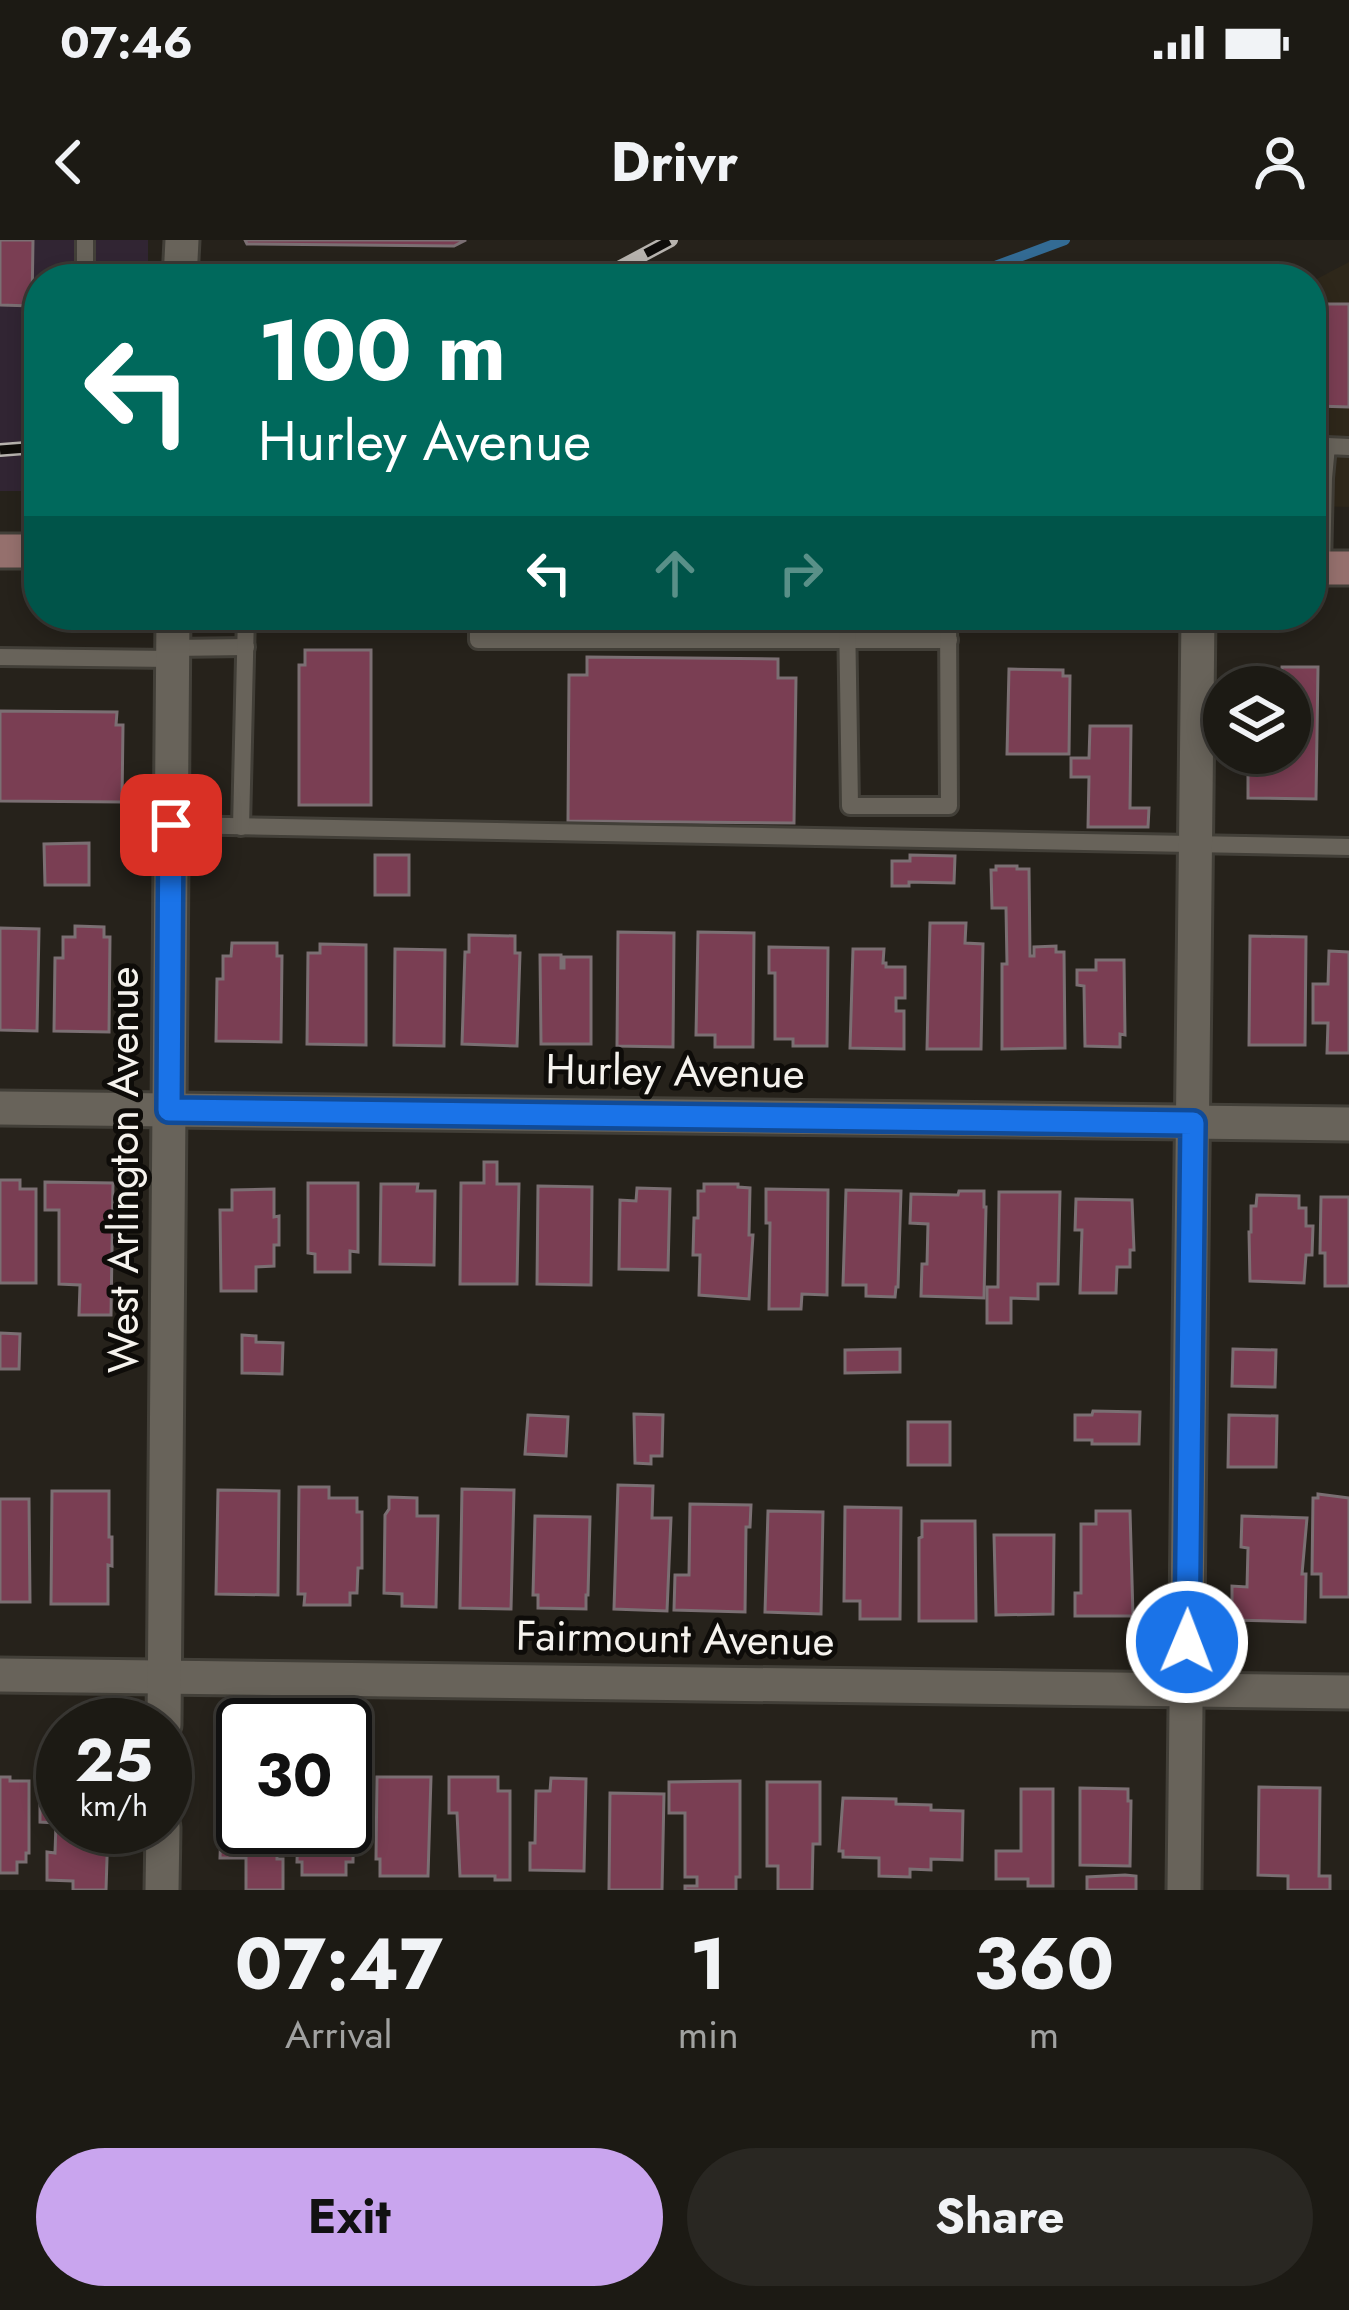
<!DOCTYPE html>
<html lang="en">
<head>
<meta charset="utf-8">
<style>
	body { margin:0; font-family:Jost,sans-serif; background:#292722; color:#f1f3f6; height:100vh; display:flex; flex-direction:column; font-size:45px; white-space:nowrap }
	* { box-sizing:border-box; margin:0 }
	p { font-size:39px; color:#a0a1a0 }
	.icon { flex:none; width:66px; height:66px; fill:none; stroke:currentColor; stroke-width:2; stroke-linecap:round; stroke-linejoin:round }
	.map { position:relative; height:1650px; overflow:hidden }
	.drawer { display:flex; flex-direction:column; background:#1c1a14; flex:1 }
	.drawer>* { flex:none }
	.guide { position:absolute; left:24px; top:24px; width:1302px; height:366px; border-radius:48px; box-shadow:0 6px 18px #0003,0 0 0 3px #3a3834; background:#00695c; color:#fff; overflow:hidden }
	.buttons { position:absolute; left:1203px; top:426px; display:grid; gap:24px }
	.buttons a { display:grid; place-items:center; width:108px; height:108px; border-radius:50%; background:#1c1a14; box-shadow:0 6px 18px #0003,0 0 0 3px #3a3834; font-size:60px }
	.speed { position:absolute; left:36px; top:1458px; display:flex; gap:24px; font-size:60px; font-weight:700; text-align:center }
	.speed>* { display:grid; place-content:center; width:156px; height:156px; border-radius:50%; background:#1c1a14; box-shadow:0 6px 18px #0003,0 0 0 3px #3a3834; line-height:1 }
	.speed small { font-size:30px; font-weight:400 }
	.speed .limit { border:6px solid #111; border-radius:18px; background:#fff; color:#111 }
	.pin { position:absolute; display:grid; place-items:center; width:102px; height:102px; color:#fff; margin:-51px; border-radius:24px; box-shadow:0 6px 18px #0006 }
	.me { position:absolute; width:132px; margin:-66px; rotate:1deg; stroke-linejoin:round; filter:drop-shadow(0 0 9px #0008) }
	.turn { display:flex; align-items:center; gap:42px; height:252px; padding:0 36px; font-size:54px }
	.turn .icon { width:156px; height:156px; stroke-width:2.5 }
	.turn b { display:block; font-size:84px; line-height:102px }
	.lanes { display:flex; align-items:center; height:114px; padding:0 36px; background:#0003; justify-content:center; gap:60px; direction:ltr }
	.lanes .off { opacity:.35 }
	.eta { display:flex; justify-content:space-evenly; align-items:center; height:204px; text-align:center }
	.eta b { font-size:72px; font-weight:700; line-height:84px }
	.primary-button { display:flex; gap:24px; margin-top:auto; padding:24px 36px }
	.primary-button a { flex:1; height:138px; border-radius:72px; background:#c9a5ee; color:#111; font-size:48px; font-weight:700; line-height:138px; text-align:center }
	.primary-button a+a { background:#292722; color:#f1f3f6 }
	.status { display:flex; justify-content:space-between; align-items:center; height:84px; padding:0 60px; background:#1c1a14; direction:ltr }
	.status svg { height:33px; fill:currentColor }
	header { display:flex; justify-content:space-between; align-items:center; height:156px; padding:0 36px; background:#1c1a14; font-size:54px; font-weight:700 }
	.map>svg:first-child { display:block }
	.built { fill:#2e271a }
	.industrial { fill:#312533 }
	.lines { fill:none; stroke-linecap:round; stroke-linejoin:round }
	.stream { stroke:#336b94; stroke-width:10 }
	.building { fill:#7a3e53; stroke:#7b6f73; stroke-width:3 }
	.service-casing { stroke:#423f38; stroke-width:22 }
	.minor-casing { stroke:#423f38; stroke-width:39 }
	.secondary-casing { stroke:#423f38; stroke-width:39 }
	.service { stroke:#68635a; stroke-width:16 }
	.minor { stroke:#68635a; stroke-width:33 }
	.secondary { stroke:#95706d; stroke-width:33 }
	.rail-casing { stroke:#b7b3ae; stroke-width:14 }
	.rail { stroke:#0e0c09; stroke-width:9; stroke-dasharray:27; stroke-linecap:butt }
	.route-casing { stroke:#114b97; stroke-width:30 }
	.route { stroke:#1a73e8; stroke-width:21 }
	.labels { text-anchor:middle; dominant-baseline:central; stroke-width:10; stroke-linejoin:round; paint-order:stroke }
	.street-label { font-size:42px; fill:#f5f2ed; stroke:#0e0c09 }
</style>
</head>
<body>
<div class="status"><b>07:46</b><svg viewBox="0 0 49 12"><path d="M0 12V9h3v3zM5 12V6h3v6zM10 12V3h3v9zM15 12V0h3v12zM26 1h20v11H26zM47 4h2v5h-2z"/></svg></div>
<header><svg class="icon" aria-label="back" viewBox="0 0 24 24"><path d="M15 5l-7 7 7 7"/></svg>Drivr<svg class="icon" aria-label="person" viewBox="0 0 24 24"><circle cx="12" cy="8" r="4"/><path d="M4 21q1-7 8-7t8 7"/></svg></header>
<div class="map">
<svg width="1349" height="1650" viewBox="0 0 1349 1650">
	<rect width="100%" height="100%" fill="#26221b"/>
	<!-- built -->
	<path class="built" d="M1349 22V267L1311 266V42Z"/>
	<!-- industrial -->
	<path class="industrial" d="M0 0H148V39H39V251H0Z"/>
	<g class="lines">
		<!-- stream -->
		<path class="stream" d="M941 39 987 29 1065 0"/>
	</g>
	<!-- building -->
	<g class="building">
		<path d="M0 0H33L32 66 0 65Z"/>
		<path d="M245 0H466L454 6 247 4Z"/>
		<path d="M1315 64H1349V167L1317 166 1318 76H1315Z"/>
		<path d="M305 410H371V565H299V425H305Z"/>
		<path d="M587 417 778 419V438H796L794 583 568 581 569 435H587Z"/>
		<path d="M1282 427H1318L1316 559 1248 558V513H1290V447H1281Z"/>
		<path d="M1009 429 1063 430V436H1070L1069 514H1007Z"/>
		<path d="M0 471 117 472 116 485H123L122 562 0 561Z"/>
		<path d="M1090 486H1131L1130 568H1149L1148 587H1088L1089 537H1071V518H1089Z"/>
		<path d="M89 603V645H45L44 604Z"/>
		<rect x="375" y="615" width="34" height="40"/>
		<path d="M910 615 955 616 954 643 909 642V646H892V621H910Z"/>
		<path d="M996 626H1017V629H1029L1030 716H1034V707L1056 706V712H1064L1065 808 1002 809V724H1007L1006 668H992L991 630H996Z"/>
		<path d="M930 683H966L965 703 983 704 981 809H927Z"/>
		<path d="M75 686 104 687V697H110L109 792 54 791 55 718H63V697H75Z"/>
		<path d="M0 688 39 689 37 791 0 790Z"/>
		<path d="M618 692 674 693 673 807 617 806Z"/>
		<path d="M698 692 754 693 753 807H715V795H696Z"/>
		<path d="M469 695 515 696V713H520L517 806 462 804 465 712H469Z"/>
		<path d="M1250 696 1306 697 1305 805H1249Z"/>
		<path d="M232 703H277V716H282L281 802 216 801 217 739H223V716H231Z"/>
		<path d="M320 704 366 705V805L307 804 308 713H320Z"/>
		<path d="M769 707 828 708 827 806H793V799H775V733H769Z"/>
		<path d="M395 709 445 710 444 806 394 805Z"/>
		<path d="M853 709H884L883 723H886V727H905V758H896V771H904V809L850 808Z"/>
		<path d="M1329 711 1349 712V813H1327L1328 783H1313V744H1328Z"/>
		<path d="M540 715H561V728H564V717H591V804H541Z"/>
		<path d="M1096 720H1124L1125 795 1120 794V807L1085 806 1084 746 1077 745V730H1096Z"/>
		<path d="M484 922H497V944H519L517 1044H460L461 943H484Z"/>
		<path d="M0 940H20V949H36V1043H0Z"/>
		<path d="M45 942 113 943 111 1075H79L80 1045 59 1044V970H45Z"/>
		<path d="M308 943H358V1012L350 1011V1032H315V1014L308 1013Z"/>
		<path d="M381 944H418L417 951H435L434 1025 380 1024Z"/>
		<path d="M704 944H738V947L750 948 749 995H753L749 1059 699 1055 700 1015H693L694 978H698V951H704Z"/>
		<path d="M538 946 592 947 591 1045 537 1044Z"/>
		<path d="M637 948 670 949 668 1030 619 1029 620 960 636 961Z"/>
		<path d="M274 949V977L279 976V1005H274V1026L256 1027V1051H221L220 970H232V950Z"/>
		<path d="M766 949 828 950 827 1055 802 1054 801 1069H769L770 983H766Z"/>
		<path d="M846 950 901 951 898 1047H896L895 1057 866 1056V1045H843Z"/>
		<path d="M959 951H984V967H986L984 1058 921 1056 922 1024H927L928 984 910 983 911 954 958 955Z"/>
		<path d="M999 952H1060L1058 1044H1038V1059L1011 1058V1083H987V1047H998Z"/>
		<path d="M1257 955 1299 956V968H1306V986H1313L1312 1015H1306L1304 1043 1250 1041 1249 992H1251V966H1256Z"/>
		<path d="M1321 957H1349V1046H1325V1013H1320Z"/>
		<path d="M1076 959 1132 960 1134 1010H1130V1027H1117L1116 1053H1080L1082 990H1075Z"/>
		<path d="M0 1093 20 1094 19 1129H0Z"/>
		<path d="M242 1095 256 1096V1102L283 1103 282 1134 242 1133Z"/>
		<path d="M900 1109V1132L845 1133V1110Z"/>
		<path d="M1233 1109 1276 1110 1275 1147 1232 1146Z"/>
		<path d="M1093 1171 1140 1172 1139 1204H1092V1200H1075V1175H1092Z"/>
		<path d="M634 1174 663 1175 662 1216H651V1224L635 1223Z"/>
		<path d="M528 1175 568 1177 566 1216 525 1214Z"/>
		<path d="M1229 1175 1277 1176 1276 1227H1228Z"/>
		<rect x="908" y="1182" width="42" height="43"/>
		<path d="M618 1245 653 1246 652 1278H671L667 1371 614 1369Z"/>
		<path d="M299 1247H329V1258H357V1272H362V1328H358L357 1353H350V1365H304L305 1354H298Z"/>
		<path d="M462 1249 514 1250 511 1369 460 1368Z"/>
		<path d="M218 1250 279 1251 278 1355 216 1354Z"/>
		<path d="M52 1251H109V1297H112V1326L108 1325V1364H51Z"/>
		<path d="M1318 1254 1349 1258V1357H1321V1334H1312L1313 1258H1318Z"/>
		<path d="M389 1257 417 1258V1276H438L436 1367 402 1366V1354L384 1353 385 1275 389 1269Z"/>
		<path d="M0 1259H29L30 1362H0Z"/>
		<path d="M690 1264 751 1265 750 1287H746L745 1372 674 1370 675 1335H689Z"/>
		<path d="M845 1267 901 1268 900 1379H860V1361H844Z"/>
		<path d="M768 1271 823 1272 821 1374 765 1372Z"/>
		<path d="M1096 1271H1130L1133 1376H1075V1353H1081V1284H1096Z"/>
		<path d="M535 1276 590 1277 588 1355H586V1369L538 1368V1355H533Z"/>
		<path d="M1242 1276 1307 1278 1302 1334H1306L1305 1382 1232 1380V1346L1247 1347 1248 1308 1241 1307Z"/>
		<path d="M922 1281H975L976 1381H919V1298L922 1297Z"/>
		<path d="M994 1295H1054L1053 1374 996 1375Z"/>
		<path d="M223 1535H243V1587H277V1619H283V1650H246V1618H220Z"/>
		<path d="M345 1536H354L353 1622H346V1635H302V1622H297L298 1587H345Z"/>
		<path d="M0 1537H10V1541H29V1613H26V1622H17V1633H0Z"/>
		<path d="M56 1537H63V1587H108L106 1650H73V1641L47 1640V1612L55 1613 56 1583 40 1582V1545H56Z"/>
		<path d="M377 1537H431L428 1636H380V1619H376Z"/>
		<path d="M449 1537H498V1551H510V1640H495V1636H460L457 1573H449Z"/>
		<path d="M551 1538 586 1539 584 1631 530 1630V1603H535L536 1551H550Z"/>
		<path d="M740 1541V1637H736V1650H685V1646H697V1637H685V1573H669V1542Z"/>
		<path d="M767 1542H820V1604H813L812 1650H778V1626H767Z"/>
		<path d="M1259 1547 1320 1548 1319 1636H1330V1650H1288V1636L1258 1635Z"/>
		<path d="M1080 1548 1128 1549V1561H1131L1130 1626 1080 1625Z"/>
		<path d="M1021 1549H1053V1646H1028V1639H996V1611H1021Z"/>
		<path d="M610 1553 664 1554 662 1650H609Z"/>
		<path d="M843 1558 896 1559V1564L931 1565V1570L963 1571 962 1620 931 1619V1630L910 1629V1637L879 1636V1618L843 1617V1611H839Z"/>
		<path d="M1125 1635 1136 1636V1650H1087V1637Z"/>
	</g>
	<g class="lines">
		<defs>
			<g id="service">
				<path d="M85 0V39"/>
				<path d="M1322 328 1324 238 1327 206 1349 207"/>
				<path d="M478 375V400H949"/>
				<path d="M847 375 850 566H949L948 375"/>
				<path d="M246 376 290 375"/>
				<path d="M172 408 246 407"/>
				<path d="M0 417 172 419"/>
				<path d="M171 585 1349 607"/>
				<path d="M241 587 246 375"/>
			</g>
			<g id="minor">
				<path d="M180 39 182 0"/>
				<path d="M0 868 1349 884"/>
				<path d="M0 1435 1349 1452"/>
				<path d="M164 1485 173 375"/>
				<path d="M162 1650 163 1587"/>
				<path d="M1184 1650 1198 375"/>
			</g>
			<g id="secondary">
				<path d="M0 311H39"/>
				<path d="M1311 328H1349"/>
			</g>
		</defs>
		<!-- service casing -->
		<use href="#service" class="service-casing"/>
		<!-- minor casing -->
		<use href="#minor" class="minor-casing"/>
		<!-- secondary casing -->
		<use href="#secondary" class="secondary-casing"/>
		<!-- service -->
		<use href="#service" class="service"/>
		<!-- minor -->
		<use href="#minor" class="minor"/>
		<!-- secondary -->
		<use href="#secondary" class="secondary"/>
		<defs>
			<g id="rail">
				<path d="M598 39 671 0"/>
				<path d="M0 210 39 207"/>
			</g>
		</defs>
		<!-- rail casing -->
		<use href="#rail" class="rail-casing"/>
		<!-- rail -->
		<use href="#rail" class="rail"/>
	</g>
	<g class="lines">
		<defs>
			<path id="route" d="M171 585 169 870 1193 883 1187 1402"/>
		</defs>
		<!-- route casing -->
		<use href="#route" class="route-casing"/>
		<!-- route -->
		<use href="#route" class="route"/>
	</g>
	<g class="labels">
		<!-- street labels -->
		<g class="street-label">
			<text transform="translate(675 831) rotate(1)">Hurley Avenue</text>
			<text transform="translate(123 930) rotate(-90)">West Arlington Avenue</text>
			<text transform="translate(675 1398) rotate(1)">Fairmount Avenue</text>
		</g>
	</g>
</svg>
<div class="buttons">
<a><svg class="icon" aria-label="layers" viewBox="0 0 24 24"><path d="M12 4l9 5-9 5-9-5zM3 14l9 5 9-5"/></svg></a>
</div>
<div class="speed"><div>25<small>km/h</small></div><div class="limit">30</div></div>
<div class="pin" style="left:171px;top:585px;background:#d93025"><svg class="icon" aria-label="arrive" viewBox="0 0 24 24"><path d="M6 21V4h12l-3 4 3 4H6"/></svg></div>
<svg class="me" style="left:1187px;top:1402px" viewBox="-20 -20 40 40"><circle r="17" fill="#1a73e8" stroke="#fff" stroke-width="3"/><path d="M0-11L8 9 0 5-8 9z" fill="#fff"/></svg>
<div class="guide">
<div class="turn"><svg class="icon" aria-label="left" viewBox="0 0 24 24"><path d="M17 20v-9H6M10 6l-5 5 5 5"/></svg><div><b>100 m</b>Hurley Avenue</div></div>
<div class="lanes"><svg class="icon" aria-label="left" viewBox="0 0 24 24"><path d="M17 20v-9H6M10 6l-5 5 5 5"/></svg><svg class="icon off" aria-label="ahead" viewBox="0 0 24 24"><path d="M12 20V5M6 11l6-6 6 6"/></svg><svg class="icon off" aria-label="right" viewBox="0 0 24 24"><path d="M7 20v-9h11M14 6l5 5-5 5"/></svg></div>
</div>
</div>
<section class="drawer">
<div class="eta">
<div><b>07:47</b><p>Arrival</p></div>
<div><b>1</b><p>min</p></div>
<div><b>360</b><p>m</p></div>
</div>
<div class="primary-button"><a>Exit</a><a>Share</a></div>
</section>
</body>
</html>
